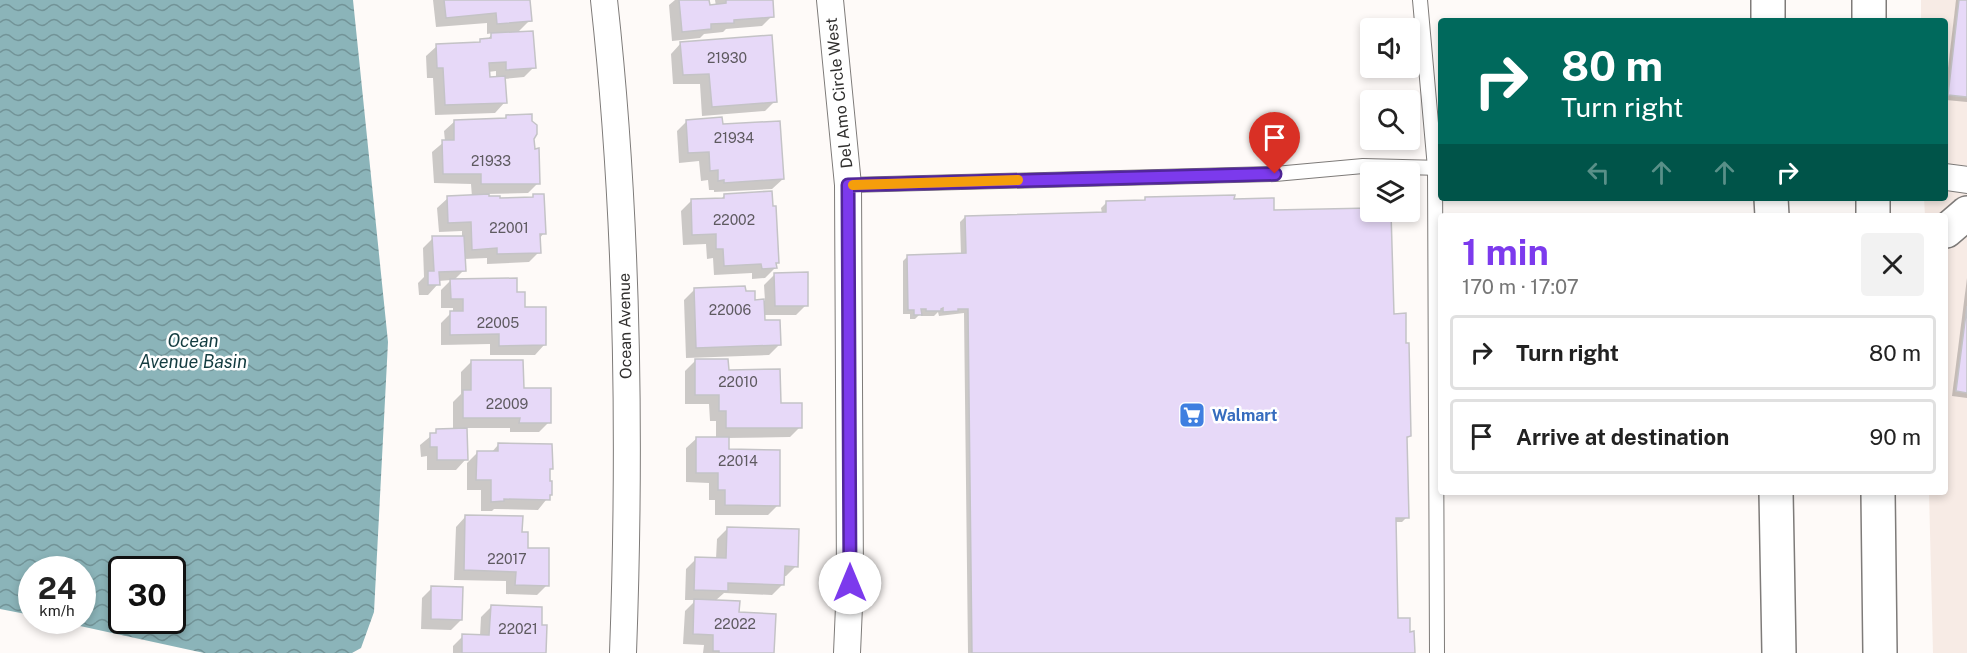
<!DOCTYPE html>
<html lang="en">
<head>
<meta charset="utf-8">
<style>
	body { margin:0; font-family:"Public Sans",sans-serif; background:#f2f2f2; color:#222; height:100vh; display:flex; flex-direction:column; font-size:22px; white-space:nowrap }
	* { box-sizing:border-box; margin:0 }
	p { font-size:20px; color:#767676 }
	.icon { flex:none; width:33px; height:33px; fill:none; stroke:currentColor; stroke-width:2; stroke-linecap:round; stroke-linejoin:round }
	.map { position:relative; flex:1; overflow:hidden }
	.drawer { position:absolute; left:1438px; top:213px; width:510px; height:282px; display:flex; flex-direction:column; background:#fff; border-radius:6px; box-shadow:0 3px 9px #0003 }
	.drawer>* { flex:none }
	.banner { position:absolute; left:1438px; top:18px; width:510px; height:183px; border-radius:6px; box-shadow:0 3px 9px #0003; background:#00695c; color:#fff; overflow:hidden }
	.controls { position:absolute; left:1360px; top:18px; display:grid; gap:12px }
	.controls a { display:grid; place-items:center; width:60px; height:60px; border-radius:6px; background:#fff; box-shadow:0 3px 9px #0003; font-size:30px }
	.speed { position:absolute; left:18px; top:556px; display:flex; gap:12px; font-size:30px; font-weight:700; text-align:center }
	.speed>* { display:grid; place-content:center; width:78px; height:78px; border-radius:50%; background:#fff; box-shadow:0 3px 9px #0003; line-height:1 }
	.speed small { font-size:15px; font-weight:400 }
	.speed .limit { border:3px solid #111; border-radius:9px; background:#fff; color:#111 }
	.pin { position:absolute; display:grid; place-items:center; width:51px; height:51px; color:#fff; margin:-62px -26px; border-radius:50% 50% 50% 0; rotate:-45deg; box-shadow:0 0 6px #0007 }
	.pin .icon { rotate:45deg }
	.me { position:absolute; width:66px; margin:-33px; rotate:0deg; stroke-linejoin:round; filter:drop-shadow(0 0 4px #0008) }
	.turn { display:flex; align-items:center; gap:21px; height:126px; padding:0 24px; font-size:27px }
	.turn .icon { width:78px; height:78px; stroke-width:2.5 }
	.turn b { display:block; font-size:42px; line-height:51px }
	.lanes { display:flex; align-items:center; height:57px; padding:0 24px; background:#0003; justify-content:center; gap:30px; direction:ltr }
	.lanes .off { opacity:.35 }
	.round { display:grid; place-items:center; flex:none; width:63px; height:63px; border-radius:6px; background:#f2f2f2 }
	.head { display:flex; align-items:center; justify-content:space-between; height:102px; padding:0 24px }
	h1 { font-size:36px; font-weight:700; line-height:45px; color:#7c3aed }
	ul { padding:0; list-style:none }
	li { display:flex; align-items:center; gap:18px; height:75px; margin:0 12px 9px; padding:0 12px; border:3px solid #e0e0e0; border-radius:6px }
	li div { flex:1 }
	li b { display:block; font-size:22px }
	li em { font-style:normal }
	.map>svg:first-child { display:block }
	.built { fill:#f7ebe5 }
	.water { fill:url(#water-waves); fill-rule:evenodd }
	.shadow { fill:#0003; fill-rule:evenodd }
	.building { fill:#e7d9f8; stroke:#c4c3c6; stroke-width:1.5 }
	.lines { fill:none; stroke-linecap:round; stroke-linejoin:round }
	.lane-casing { stroke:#7e7b79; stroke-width:16 }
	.street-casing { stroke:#7e7b79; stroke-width:28 }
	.primary-casing { stroke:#7e7b79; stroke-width:36 }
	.lane { stroke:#fff; stroke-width:14 }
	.street { stroke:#fff; stroke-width:26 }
	.primary { stroke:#fff; stroke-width:33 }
	.route-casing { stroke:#51269a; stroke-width:15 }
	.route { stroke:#7c3aed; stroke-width:10 }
	.slow { stroke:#f59e0b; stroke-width:10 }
	.labels { text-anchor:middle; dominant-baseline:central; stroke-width:5; stroke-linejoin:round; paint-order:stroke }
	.number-label { font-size:14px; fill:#5e5a60 }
	.street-label { font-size:16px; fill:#302f2e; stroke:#fff }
	.shop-label { font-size:16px; font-weight:bold; fill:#366cbe; stroke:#fff; text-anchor:start }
	.water-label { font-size:18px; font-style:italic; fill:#143c40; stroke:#fff }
</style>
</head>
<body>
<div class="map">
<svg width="1967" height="653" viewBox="0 0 1967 653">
	<defs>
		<pattern id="water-waves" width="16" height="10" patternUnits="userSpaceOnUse" patternTransform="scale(1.5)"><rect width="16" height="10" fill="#8bb4b9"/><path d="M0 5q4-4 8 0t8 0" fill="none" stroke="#729397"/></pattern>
	</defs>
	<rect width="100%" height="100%" fill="#fefaf8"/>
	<!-- built -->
	<path class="built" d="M1921 0H1967V653H1933L1929 492H1946V216H1925L1924 198H1946V21H1921Z"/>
	<!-- water -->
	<path class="water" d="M0 0H353L388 342 374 612 361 648 352 653H204L57 621H82V570H32L31 615 0 609ZM122 570H172V621H122Z"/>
	<!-- shadow -->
	<g class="shadow">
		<path d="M433 0H528L530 20 517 33 534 67 524 77 504 79 505 102 495 113 435 115 433 78H427L426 56 437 46 478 44 481 40H487L493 33 487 34V23L436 27ZM496 71V78L488 79V72Z"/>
		<path d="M675 0H708V6H716L715 0H771L772 16 762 26 726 29 723 32 704 34 700 38 672 41 669 5Z"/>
		<path d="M1956 0H1967V102L1946 100V85Z"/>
		<path d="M681 43 775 101 765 111 702 116 700 84H673L671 54Z"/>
		<path d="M507 116 533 138 538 183 528 193 487 194 488 197 499 200 531 199 534 196 544 233 539 239V252L529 262 487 264V258L464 259V270L454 280 516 294 545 344 535 355H490V344L441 345V323L451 313H453V308H441V290L451 280 438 281V284L428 295H419L418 283 424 277 423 248 433 238 462 237V231L439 232 437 208 448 198 472 197 471 184 434 183 432 152 445 141 444 131 455 121 504 119Z"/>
		<path d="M687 121 721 126 783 179 772 189 714 192V190H709L708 180 701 181 699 161 679 163 677 131Z"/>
		<path d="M725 195 777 262 775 265V268L765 278 752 279V273L714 275 713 258 707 259 706 244 683 245 681 211 692 200 721 199Z"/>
		<path d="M1145 199 1233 200 1273 212 1371 209V212H1390L1392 315 1410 436 1405 440 1407 517 1402 522H1395L1397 619 1409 634 1413 653H968L964 313 939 316 938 312 934 316H921V313L915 319H910V314H903V261L908 256 961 255 960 222 965 217 1102 213 1101 208 1106 203 1143 202Z"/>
		<path d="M775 274 806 305 796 315H763L764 321 779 345 769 355 686 358 684 300 694 290 744 292 754 301H765L764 285Z"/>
		<path d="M1967 278V398L1952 396Z"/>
		<path d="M695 361 727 371 779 404 800 427 790 437 727 438V450L778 505 768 515H715V500H709V483L686 482V448L697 438 716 439V421H710L709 404H685V371Z"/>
		<path d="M471 362 522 390 549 422 539 432H510V428H465L466 459 456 470H427V456L421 457 420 445 437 431 453 430V402L461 394V372Z"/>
		<path d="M498 445 551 468 548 471 550 495 538 510 494 509 492 511H481V490H467V463L477 453H491Z"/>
		<path d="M466 516 520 534 527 549 547 585 537 595 506 594V581L454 580 456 527Z"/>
		<path d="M727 529 796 566 786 576H783V584L772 595 724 593 715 601 738 614 773 653H703L704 645 683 644 685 611 696 600H685L686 569 696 559H716L717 539Z"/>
		<path d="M432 588 461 620 451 630 421 629 422 598Z"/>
		<path d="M491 607 540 626 545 653H453V646L463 636H480L481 617Z"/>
	</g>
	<!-- building -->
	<g class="building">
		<path d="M444 0H530L532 21 497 24 496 13 446 18Z"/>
		<path d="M679 0H709L710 5 726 3V0H773L774 17 734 20V23L711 24V29L682 32Z"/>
		<path d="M1959 0H1967V97L1948 95Z"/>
		<path d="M533 31 536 68 506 70V62L489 63 490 77 505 76 507 103 445 105 443 68H437L436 44 480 42V39L491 38V33Z"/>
		<path d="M772 35 777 102 712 107 709 74 683 75 680 42Z"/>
		<path d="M532 114V121L537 125V134L534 139 535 149 539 148 540 184H481V174H443L442 140H454V120L506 118V115Z"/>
		<path d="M722 117 723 124 780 121 784 179 724 183V180L718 181V170L710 171 709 152 688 153 686 120Z"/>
		<path d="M772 191 773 206H776L779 263H776L777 268 762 269 761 264 724 266 723 249H716V234L692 235 691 199 724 198V194Z"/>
		<path d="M489 194V196H500V198L533 197V194H544L546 234H540L541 253 497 254V248L472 250 471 222 448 223 447 196Z"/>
		<path d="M1235 195 1234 199 1274 198V210L1371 208V212H1391L1394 314 1406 313V343H1409L1411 436 1407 437 1409 518H1396L1398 618H1410V632L1414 631 1415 653H972L968 309H958V311L943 312V308L941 309V311H926V309H921L922 315H914V310H908L907 255 966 253 965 216 1106 212V201L1145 200V197Z"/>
		<path d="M432 236H464L466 271 439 272 440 285H428V271H434Z"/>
		<path d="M808 272V306H775L774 273Z"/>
		<path d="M517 278V292H525V307H546V345L499 346V334L450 335V311H463V299H451L450 279Z"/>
		<path d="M745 286 746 291H755V300L764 299 765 320H780L781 345 696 348 694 288Z"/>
		<path d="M1967 306V393L1956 391Z"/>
		<path d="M695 359H728L729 370 780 369 781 403H802V428H726V411H719V395H695Z"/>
		<path d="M471 360H523L524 388H551V423H519L520 418H463V390H471Z"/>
		<path d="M467 428 468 460H437V447H430V433H436V429Z"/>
		<path d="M696 437H729V449L780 450V506L725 505V490H718V473H696Z"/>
		<path d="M498 443 552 444 553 469H550V481H552V495H550V500L504 499V501L491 502V480H476L477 451H498Z"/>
		<path d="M465 515 523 516 522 532H528V548H549V586L515 585 516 572 464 570Z"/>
		<path d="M727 527 799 529 798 567 785 566 784 585 728 583V591L694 590 695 557 726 558Z"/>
		<path d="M431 586 463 587 462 620 431 619Z"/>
		<path d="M694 599 740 601 739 612 776 614 774 653H719V651H713V635L693 634Z"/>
		<path d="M491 605 542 607V625H547L546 653H462V634L489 635Z"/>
	</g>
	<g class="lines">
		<defs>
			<g id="lane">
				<path d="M1420 0 1435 168 1437 653"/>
				<path d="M848 185 1275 174 1363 166 1442 168"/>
			</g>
			<g id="street">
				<path d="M604 0C628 217 631 435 623 653"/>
				<path d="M830 0 848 185 850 583 847 653"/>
				<path d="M1946 177 1967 180"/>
			</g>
			<g id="primary">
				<path d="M1768 0V21"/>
				<path d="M1869 0V21"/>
				<path d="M1771 198 1772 216"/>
				<path d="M1873 198V216"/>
				<path d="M1946 231 1967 213"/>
				<path d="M1776 492 1779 653"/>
				<path d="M1878 492 1880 653"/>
			</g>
		</defs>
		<!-- lane casing -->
		<use href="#lane" class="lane-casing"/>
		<!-- street casing -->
		<use href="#street" class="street-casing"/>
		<!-- primary casing -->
		<use href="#primary" class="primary-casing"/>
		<!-- lane -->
		<use href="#lane" class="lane"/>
		<!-- street -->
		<use href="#street" class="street"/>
		<!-- primary -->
		<use href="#primary" class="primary"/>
	</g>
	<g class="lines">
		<defs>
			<path id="route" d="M850 583 848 185 1275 174"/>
		</defs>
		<!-- route casing -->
		<use href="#route" class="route-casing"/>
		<!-- route -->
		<use href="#route" class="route"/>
		<!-- slow -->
		<path class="slow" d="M853 185 1018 180"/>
	</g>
	<!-- icons -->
	<defs>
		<symbol id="supermarket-square" viewBox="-11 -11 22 22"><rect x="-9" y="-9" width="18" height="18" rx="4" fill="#3f7fe0" stroke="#fff"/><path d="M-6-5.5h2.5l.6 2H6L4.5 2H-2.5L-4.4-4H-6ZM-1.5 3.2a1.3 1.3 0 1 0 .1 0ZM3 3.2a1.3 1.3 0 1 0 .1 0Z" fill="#fff"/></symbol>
	</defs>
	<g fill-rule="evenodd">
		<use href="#supermarket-square" x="1177" y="400" width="30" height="30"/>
	</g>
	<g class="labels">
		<!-- number labels -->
		<g class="number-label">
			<text x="727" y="58">21930</text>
			<text x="734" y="138">21934</text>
			<text x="491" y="161">21933</text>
			<text x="734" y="220">22002</text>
			<text x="509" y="228">22001</text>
			<text x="730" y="310">22006</text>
			<text x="498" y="323">22005</text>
			<text x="738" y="382">22010</text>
			<text x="507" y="404">22009</text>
			<text x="738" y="461">22014</text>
			<text x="507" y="559">22017</text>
			<text x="735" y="624">22022</text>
			<text x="518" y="629">22021</text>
		</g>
		<!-- street labels -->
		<g class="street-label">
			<text transform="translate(839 93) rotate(-96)">Del Amo Circle West</text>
			<text transform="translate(625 326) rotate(-91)">Ocean Avenue</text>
		</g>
		<!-- shop labels -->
		<g class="shop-label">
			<text x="1212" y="415">Walmart</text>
		</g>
		<!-- water labels -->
		<g class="water-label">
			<text x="193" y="340">Ocean<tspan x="193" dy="21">Avenue Basin</tspan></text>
		</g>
	</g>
</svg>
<div class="controls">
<a><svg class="icon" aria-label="sound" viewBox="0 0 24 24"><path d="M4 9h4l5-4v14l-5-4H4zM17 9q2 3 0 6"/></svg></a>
<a><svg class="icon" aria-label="search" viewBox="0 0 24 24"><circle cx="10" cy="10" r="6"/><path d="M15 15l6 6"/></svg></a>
<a><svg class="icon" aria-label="layers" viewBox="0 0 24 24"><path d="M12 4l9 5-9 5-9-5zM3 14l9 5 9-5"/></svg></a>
</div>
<div class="speed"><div>24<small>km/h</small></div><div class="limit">30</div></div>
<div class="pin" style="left:1275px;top:174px;background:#d93025"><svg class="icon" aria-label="arrive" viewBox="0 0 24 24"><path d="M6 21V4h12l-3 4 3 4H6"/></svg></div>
<svg class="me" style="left:850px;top:583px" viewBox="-20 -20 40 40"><circle r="19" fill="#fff"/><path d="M0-13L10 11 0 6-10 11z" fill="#7c3aed"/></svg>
<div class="banner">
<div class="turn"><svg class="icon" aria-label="right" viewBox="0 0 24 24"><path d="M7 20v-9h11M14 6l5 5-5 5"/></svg><div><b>80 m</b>Turn right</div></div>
<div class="lanes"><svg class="icon off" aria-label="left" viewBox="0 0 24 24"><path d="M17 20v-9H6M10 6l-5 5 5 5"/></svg><svg class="icon off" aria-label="ahead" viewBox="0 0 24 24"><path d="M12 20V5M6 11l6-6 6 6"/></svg><svg class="icon off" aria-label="ahead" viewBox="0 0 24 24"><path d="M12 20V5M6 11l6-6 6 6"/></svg><svg class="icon" aria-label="right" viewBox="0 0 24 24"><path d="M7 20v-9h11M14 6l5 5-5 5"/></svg></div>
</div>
<section class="drawer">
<div class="head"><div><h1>1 min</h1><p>170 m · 17:07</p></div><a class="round"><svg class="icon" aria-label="close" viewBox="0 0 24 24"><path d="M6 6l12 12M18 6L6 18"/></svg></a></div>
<ul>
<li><svg class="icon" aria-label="right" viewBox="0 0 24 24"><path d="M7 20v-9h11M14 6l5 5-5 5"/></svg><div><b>Turn right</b></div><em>80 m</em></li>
<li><svg class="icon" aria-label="arrive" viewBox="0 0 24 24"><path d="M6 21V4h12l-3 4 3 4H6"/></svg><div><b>Arrive at destination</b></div><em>90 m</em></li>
</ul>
</section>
</div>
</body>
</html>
